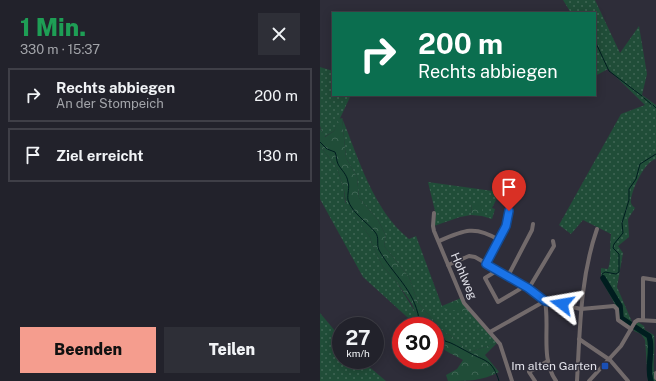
<!DOCTYPE html>
<html lang="de">
<head>
<meta charset="utf-8">
<style>
	body { margin:0; font-family:"Public Sans",sans-serif; background:#2e2f37; color:#f1f3f6; height:100vh; display:flex; flex-direction:column; font-size:15px; white-space:nowrap }
	* { box-sizing:border-box; margin:0 }
	p { font-size:13px; color:#a2a4a9 }
	.icon { flex:none; width:22px; height:22px; fill:none; stroke:currentColor; stroke-width:2; stroke-linecap:round; stroke-linejoin:round }
	.map { position:relative; flex:1; overflow:hidden }
	.drawer { display:flex; flex-direction:column; background:#22222b; width:320px }
	.drawer>* { flex:none }
	.banner { position:absolute; left:12px; top:12px; width:264px; height:84px; border-radius:0px; box-shadow:0 2px 10px #0003,0 0 0 1px #3f3f47; background:#0b6e4f; color:#fff; overflow:hidden }
	.speed { position:absolute; left:12px; top:317px; display:flex; gap:8px; font-size:20px; font-weight:700; text-align:center }
	.speed>* { display:grid; place-content:center; width:52px; height:52px; border-radius:50%; background:#22222b; box-shadow:0 2px 10px #0003,0 0 0 1px #3f3f47; line-height:1 }
	.speed small { font-size:10px; font-weight:400 }
	.speed .limit { border:6px solid #d22; background:#fff; color:#111 }
	.pin { position:absolute; display:grid; place-items:center; width:34px; height:34px; color:#fff; margin:-41px -17px; border-radius:50% 50% 50% 0; rotate:-45deg; box-shadow:0 0 4px #0007 }
	.pin .icon { rotate:45deg }
	.me { position:absolute; width:44px; margin:-22px; rotate:284deg; stroke-linejoin:round; filter:drop-shadow(0 0 3px #0008) }
	.turn { display:flex; align-items:center; gap:14px; height:84px; padding:0 20px; font-size:18px }
	.turn .icon { width:52px; height:52px; stroke-width:2.5 }
	.turn b { display:block; font-size:28px; line-height:34px }
	.round { display:grid; place-items:center; flex:none; width:42px; height:42px; border-radius:0px; background:#2e2f37 }
	.overview { display:flex; align-items:center; justify-content:space-between; height:68px; padding:0 20px }
	h1 { font-size:24px; font-weight:800; line-height:30px; color:#1e9e55 }
	.button { display:flex; gap:8px; margin-top:auto; padding:8px 20px }
	.button a { flex:1; height:46px; border-radius:0px; background:#f59d8e; color:#111; font-size:16px; font-weight:800; line-height:46px; text-align:center }
	.button a+a { background:#2e2f37; color:#f1f3f6 }
	ul { padding:0; list-style:none }
	li { display:flex; align-items:center; gap:12px; height:54px; margin:0 8px 6px; padding:0 12px; border:2px solid #3f3f47; border-radius:0px }
	li div { flex:1 }
	li b { display:block; font-size:15px }
	li em { font-style:normal }
	main { display:flex; flex:1; min-height:0 }
	.map>svg:first-child { display:block }
	.grass { fill:url(#grass-dots) }
	.forest { fill:url(#forest-crowns) }
	.lines { fill:none; stroke-linecap:round; stroke-linejoin:round }
	.stream { stroke:#001d1f; stroke-width:1 }
	.river { stroke:#001d1f; stroke-width:5.5 }
	.minor { stroke:#726a6b; stroke-width:4 }
	.route-casing { stroke:#114b97; stroke-width:10 }
	.route { stroke:#1a73e8; stroke-width:7 }
	.transit-dot { fill:#1a4fb4; stroke:#2e2d39; stroke-width:1.5 }
	.labels { text-anchor:middle; dominant-baseline:central; stroke-width:3; stroke-linejoin:round; paint-order:stroke }
	.street-label { font-size:12px; fill:#e2e2ea; stroke:#2e2d39 }
	.poi-label { font-size:12px; fill:#e2e2ea; stroke:#2e2d39; text-anchor:end }
</style>
</head>
<body>
<main>
<section class="drawer">
<div class="overview"><div><h1>1 Min.</h1><p>330 m · 15:37</p></div><a class="round"><svg class="icon" aria-label="close" viewBox="0 0 24 24"><path d="M6 6l12 12M18 6L6 18"/></svg></a></div>
<ul>
<li><svg class="icon" aria-label="right" viewBox="0 0 24 24"><path d="M7 20v-9h11M14 6l5 5-5 5"/></svg><div><b>Rechts abbiegen</b><p>An der Stompeich</p></div><em>200 m</em></li>
<li><svg class="icon" aria-label="arrive" viewBox="0 0 24 24"><path d="M6 21V4h12l-3 4 3 4H6"/></svg><div><b>Ziel erreicht</b></div><em>130 m</em></li>
</ul>
<div class="button"><a>Beenden</a><a>Teilen</a></div>
</section>
<div class="map">
<svg width="336" height="381" viewBox="0 0 336 381">
	<defs>
		<pattern id="grass-dots" width="8" height="8" patternUnits="userSpaceOnUse"><rect width="8" height="8" fill="#204d38"/><path d="M2 2h.1M6 6h.1" fill="none" stroke="#406655" stroke-width="1.8" stroke-linecap="round"/></pattern>
		<pattern id="forest-crowns" width="20" height="18" patternUnits="userSpaceOnUse"><rect width="20" height="18" fill="#204d38"/><path d="M2 6a3 3 0 1 1 6 0M12 15a3 3 0 1 1 6 0" fill="none" stroke="#406655"/></pattern>
	</defs>
	<rect width="100%" height="100%" fill="#2e2d39"/>
	<!-- grass -->
	<g class="grass">
		<path d="M243 0H275L300 53 319 26 327 74 322 95 336 105V159C325 161 312 189 311 200 310 203 312 206 315 208L308 219 309 237 298 246 303 253 297 287 312 322 310 326 301 321 298 310 281 279V268L288 269C292 258 289 246 291 234L263 220 251 234 239 225 301 114 325 105 288 69 277 75 275 71V13H251Z"/>
		<path d="M0 67 13 71V95H31L14 131 4 137 0 126Z"/>
		<path d="M22 118C39 159 53 210 89 239L96 236 122 306H144L177 343 150 352 133 337 125 333 98 303 89 277 64 246 66 236 58 220 39 198 37 177 26 158Z"/>
		<path d="M0 146 17 168 24 189 25 202 50 237 52 244 63 267 76 281 104 326H97L43 277 0 199Z"/>
		<path d="M108 182 180 192 172 208 175 209 172 219 162 216V204H152L151 215 140 217 114 226 116 215Z"/>
		<path d="M0 313 21 338V360H41L66 381H0Z"/>
	</g>
	<!-- forest -->
	<g class="forest">
		<path d="M22 118 26 158 37 177 39 198 58 220 66 236 64 246 89 277 98 303 125 333 133 337 150 352 177 343 165 355 179 372C162 381 148 381 128 381L126 375 137 369 143 360C124 349 115 350 115 326H104L98 318 92 304 76 281 63 267 52 244 50 237 26 204 24 189 17 168 0 146V128L5 137 14 131 19 119Z"/>
		<path d="M152 204H162V216L151 215Z"/>
		<path d="M141 298 150 312 123 309 122 306Z"/>
		<path d="M318 322 324 326 325 330 334 335C336 350 331 369 336 381H328L325 340 321 334 314 331 313 328Z"/>
	</g>
	<g class="lines">
		<!-- stream -->
		<g class="stream">
			<path d="M275 41 289 71 322 96"/>
			<path d="M324 98 331 104"/>
			<path d="M333 105 336 108"/>
			<path d="M0 142 7 149 15 152C17 156 16 160 18 164 21 170 27 174 28 182 30 187 27 194 28 200 32 213 47 222 55 232 60 238 56 244 59 250 73 275 94 289 99 319H106L110 325 113 326"/>
			<path d="M283 278 282 274 285 272 296 274 299 272V254L293 248 294 244 303 233 302 223 309 200V189L316 179 320 164 336 154"/>
			<path d="M115 328 122 334 125 341C133 343 140 348 148 352 166 362 172 359 179 381"/>
		</g>
		<!-- river -->
		<path class="river" d="M283 278 300 306 301 318 329 336C334 350 326 367 331 381"/>
		<!-- minor -->
		<g class="minor">
			<path d="M114 213 113 226 114 231 144 303 180 344 192 381"/>
			<path d="M119 241C144 230 155 225 179 240"/>
			<path d="M166 264 186 226 189 211"/>
			<path d="M128 265 149 256 155 257 209 288 225 301 261 309 294 306 297 309 298 320 311 329"/>
			<path d="M178 270 165 278 178 302 200 289 203 285"/>
			<path d="M188 276 212 230 213 224"/>
			<path d="M209 288 234 246 233 241"/>
			<path d="M323 320V278L336 280"/>
			<path d="M170 332 225 301C230 327 220 358 236 381"/>
			<path d="M259 339 290 360 308 381"/>
			<path d="M336 373V378"/>
			<path d="M215 381 209 372 228 361"/>
			<path d="M257 381C260 330 260 278 277 229"/>
			<path d="M269 381 301 346 315 322 318 320 336 321"/>
		</g>
	</g>
	<g class="lines">
		<defs>
			<path id="route" d="M189 211 186 226 166 264 208 288 225 301 242 304"/>
		</defs>
		<!-- route casing -->
		<use href="#route" class="route-casing"/>
		<!-- route -->
		<use href="#route" class="route"/>
	</g>
	<!-- markers -->
	<rect class="transit-dot" x="281" y="362" width="8" height="8" rx="2"/>
	<g class="labels">
		<!-- street labels -->
		<g class="street-label">
			<text transform="translate(144 276) rotate(67)">Hohlweg</text>
		</g>
		<!-- poi labels -->
		<g class="poi-label">
			<text x="277" y="366">Im alten Garten</text>
		</g>
	</g>
</svg>
<div class="speed"><div>27<small>km/h</small></div><div class="limit">30</div></div>
<div class="pin" style="left:189px;top:211px;background:#d93025"><svg class="icon" aria-label="arrive" viewBox="0 0 24 24"><path d="M6 21V4h12l-3 4 3 4H6"/></svg></div>
<svg class="me" style="left:242px;top:304px" viewBox="-20 -20 40 40"><path d="M0-17L14 15 0 8-14 15z" fill="#1a73e8" stroke="#fff" stroke-width="4"/></svg>
<div class="banner">
<div class="turn"><svg class="icon" aria-label="right" viewBox="0 0 24 24"><path d="M7 20v-9h11M14 6l5 5-5 5"/></svg><div><b>200 m</b>Rechts abbiegen</div></div>
</div>
</div>
</main>
</body>
</html>
